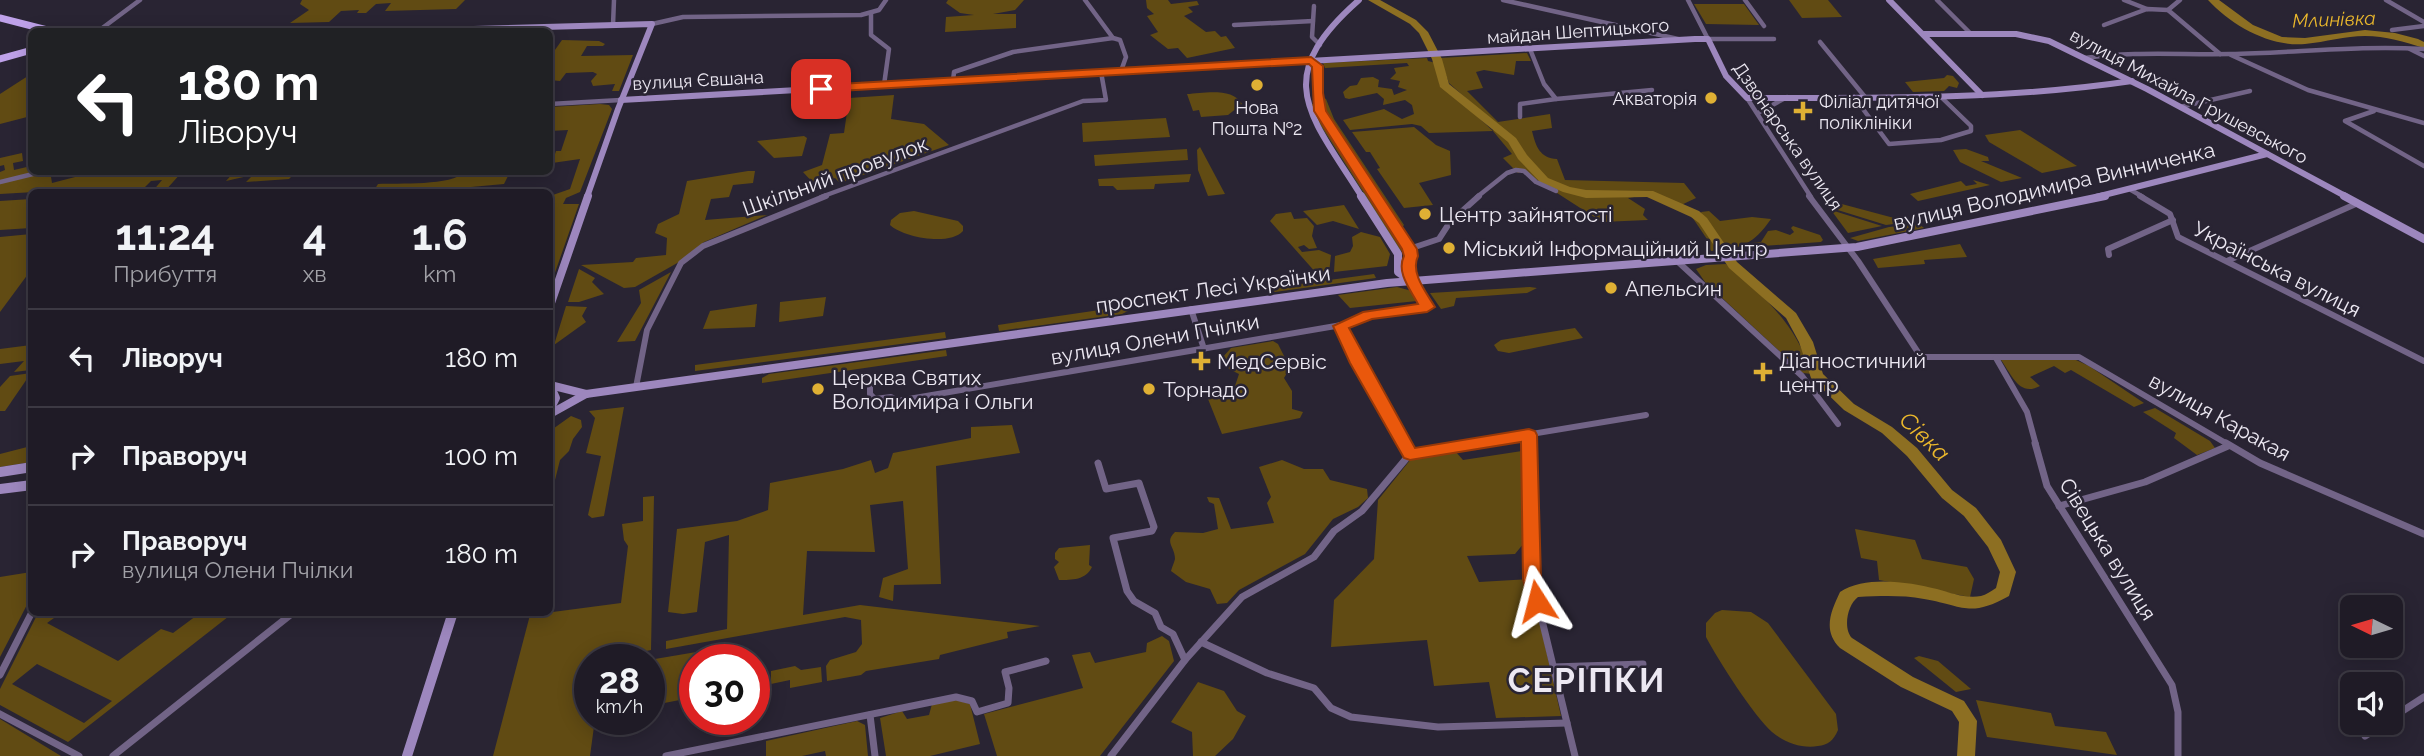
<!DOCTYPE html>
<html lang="uk">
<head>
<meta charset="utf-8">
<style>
	body { margin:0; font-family:Raleway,sans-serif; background:#2c2832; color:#f1f3f6; height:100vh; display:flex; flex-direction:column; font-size:26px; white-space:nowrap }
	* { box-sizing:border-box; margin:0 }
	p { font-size:23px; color:#a1a1a7 }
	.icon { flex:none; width:38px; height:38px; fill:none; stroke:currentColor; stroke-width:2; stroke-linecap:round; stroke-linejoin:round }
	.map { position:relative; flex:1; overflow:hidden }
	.drawer { position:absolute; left:28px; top:189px; width:525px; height:427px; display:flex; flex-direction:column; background:#1f1b26; border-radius:10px; box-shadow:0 4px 18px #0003,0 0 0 2px #3c3943 }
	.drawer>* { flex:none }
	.guide { position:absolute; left:28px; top:28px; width:525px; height:147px; border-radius:10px; box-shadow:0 4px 18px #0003,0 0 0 2px #3c3943; background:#202124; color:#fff; overflow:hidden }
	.needle { width:46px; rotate:275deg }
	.controls { position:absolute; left:2340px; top:595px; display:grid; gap:14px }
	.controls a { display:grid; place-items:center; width:63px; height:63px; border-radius:10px; background:#1f1b26; box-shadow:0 4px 18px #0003,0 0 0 2px #3c3943; font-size:35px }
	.speed { position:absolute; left:574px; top:644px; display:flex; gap:14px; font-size:35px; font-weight:700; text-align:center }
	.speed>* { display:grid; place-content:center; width:91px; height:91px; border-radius:50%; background:#1f1b26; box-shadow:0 4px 18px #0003,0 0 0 2px #3c3943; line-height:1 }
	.speed small { font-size:18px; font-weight:400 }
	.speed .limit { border:10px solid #d22; background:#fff; color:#111 }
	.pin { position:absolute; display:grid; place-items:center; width:60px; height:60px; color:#fff; margin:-30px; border-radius:14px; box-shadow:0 4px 10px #0006 }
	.me { position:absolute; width:77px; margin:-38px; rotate:351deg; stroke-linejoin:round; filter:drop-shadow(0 0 5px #0008) }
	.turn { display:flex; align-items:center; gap:24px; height:147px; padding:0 35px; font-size:32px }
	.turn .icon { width:91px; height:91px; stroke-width:2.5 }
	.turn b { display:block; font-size:49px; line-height:60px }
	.eta { display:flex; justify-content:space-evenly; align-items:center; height:119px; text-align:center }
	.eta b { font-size:42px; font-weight:700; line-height:49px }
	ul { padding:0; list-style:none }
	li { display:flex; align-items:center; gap:21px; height:98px; padding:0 35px; border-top:2px solid #3c3943 }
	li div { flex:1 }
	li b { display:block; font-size:26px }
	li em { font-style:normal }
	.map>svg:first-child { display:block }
	.green { fill:#614b13; fill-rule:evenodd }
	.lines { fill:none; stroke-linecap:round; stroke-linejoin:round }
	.river { fill:#8d6f22; fill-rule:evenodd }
	.street-far2 { stroke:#726487; stroke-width:4.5 }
	.street-far1 { stroke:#726487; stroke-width:6 }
	.street { stroke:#726487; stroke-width:7 }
	.secondary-far2 { stroke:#9d87be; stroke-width:6 }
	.secondary-far1 { stroke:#9d87be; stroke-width:8 }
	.secondary { stroke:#9d87be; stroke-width:10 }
	.primary { stroke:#bea1e9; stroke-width:7 }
	.route { fill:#ea580c; stroke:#983908; stroke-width:2 }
	.poi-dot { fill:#dfb034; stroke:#292433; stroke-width:2.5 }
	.labels { text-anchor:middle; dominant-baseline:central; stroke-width:5; stroke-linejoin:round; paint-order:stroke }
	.far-street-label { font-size:18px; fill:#ece8f2; stroke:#292433 }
	.far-poi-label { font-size:18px; fill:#ece8f2; stroke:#292433; text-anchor:end }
	.far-water-label { font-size:19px; font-style:italic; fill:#ebb82c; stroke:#292433 }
	.street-label { font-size:21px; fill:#ece8f2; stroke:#292433 }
	.poi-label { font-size:21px; fill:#ece8f2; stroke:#292433; text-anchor:start }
	.water-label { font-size:23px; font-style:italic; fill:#ebb82c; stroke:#292433 }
	.near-district-label { font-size:33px; font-weight:bold; letter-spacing:2px; fill:#ece8f2; stroke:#292433 }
</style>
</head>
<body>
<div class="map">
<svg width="2424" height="756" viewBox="0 0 2424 756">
	<rect width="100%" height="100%" fill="#292433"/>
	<!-- green -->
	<g class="green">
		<path d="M302 0H465L456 9 385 11 391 3 376 4 366 13H357L359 10 341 11 329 22 290 23 309 10 300 4Z"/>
		<path d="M948 0H1024L1015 10 993 14H1016V28L945 32 946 17 974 15 960 13 946 3Z"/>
		<path d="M1146 0H1168L1171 4 1197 1 1199 5 1188 7 1193 12 1184 16 1206 32 1215 31 1221 37 1226 36 1235 48 1187 58 1178 48 1168 49 1150 35 1158 32 1147 16 1154 14 1147 8Z"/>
		<path d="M1789 0H1828L1842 17 1802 18Z"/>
		<path d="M1694 4H1744L1759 25 1706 24Z"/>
		<path d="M562 40 599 41 605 44 603 46H587L581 56 633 55 619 91H612L615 84 593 86 591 81 597 74 593 72 566 73 560 81 550 80V64L553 59 550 57Z"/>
		<path d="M1527 53 1531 61H1516L1514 75 1484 70 1476 72 1483 88 1467 91 1498 122 1550 114 1552 128 1532 131C1536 147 1540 158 1557 159L1565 180 1684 183 1696 198 1677 207 1647 195 1628 198 1645 209 1643 215 1648 220 1602 222 1523 171 1518 173 1503 158 1512 154 1493 131 1429 133 1421 126 1412 124 1350 130 1343 120 1384 109 1402 119 1414 114 1412 105 1405 100 1383 105 1384 99 1377 93 1349 99 1345 98 1343 92 1350 86 1357 85 1361 78 1373 77 1379 80 1378 87 1392 89 1394 95 1407 90 1398 87 1400 81 1390 79 1396 73 1394 68 1409 66 1407 63 1325 68 1323 63 1427 58 1428 61 1436 63 1440 86 1454 95 1493 131 1496 125 1449 83 1440 58Z"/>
		<path d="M31 74V116L0 124V94Z"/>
		<path d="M1947 75 1953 76 1959 83 1957 88 1949 86 1944 91 1913 92 1905 82 1944 78Z"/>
		<path d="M1187 94C1203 93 1233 87 1242 104L1228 115 1201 117 1199 110 1193 111Z"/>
		<path d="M894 95 891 119 924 124 949 145 840 183 835 178 816 186 803 172 822 165 830 134 844 133 849 98Z"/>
		<path d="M1321 96 1326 99 1334 119 1404 225 1401 229 1326 114Z"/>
		<path d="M600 104 609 105 612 109 580 192 566 198 563 204H579L550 287V196L570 189 580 159 552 163 556 151H561L568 130 550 131V107Z"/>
		<path d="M1311 104H1314L1321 120 1404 252 1400 250 1316 118Z"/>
		<path d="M1166 118 1170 137 1083 142 1082 123Z"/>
		<path d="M1414 127 1436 145 1450 151 1451 175 1419 183 1433 205 1404 208 1377 169 1380 168 1370 152H1366L1352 132Z"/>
		<path d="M2020 130 2077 166 2042 173 1989 142 1985 135Z"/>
		<path d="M804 136 807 138 802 156 774 158 757 141Z"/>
		<path d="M1200 147 1225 194 1208 196 1198 170 1197 150Z"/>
		<path d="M1187 149 1188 160 1095 166 1094 155Z"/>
		<path d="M1966 149 1988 157 1989 161H1981L2022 178 2001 182 1960 162 1953 150Z"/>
		<path d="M22 153 23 161 13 163 14 170 31 166 32 172H41L30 175 48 176 70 172 51 177 52 183 79 176 182 172 164 192H152L162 180 151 181 140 192H84L86 189 0 194V172L5 170 4 165 0 166V158Z"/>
		<path d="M748 171H755L753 183 733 185 729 197 711 199 705 220 767 215 704 242 679 262 635 287 624 288 581 265 633 262 636 258 666 255 667 238 655 233 658 224 679 214 687 181Z"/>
		<path d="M234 172H338L330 175 291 177 289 179 246 182 251 177 248 176 226 181Z"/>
		<path d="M464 172H510L504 184 416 192H373L378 184C397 183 453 186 464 172Z"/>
		<path d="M1191 174 1189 182 1155 184 1154 189 1117 190 1113 186H1099L1098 179Z"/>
		<path d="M1973 180 1990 185 1918 201 1910 194 1961 181 1966 186 1977 184Z"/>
		<path d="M31 199V228L0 230V201Z"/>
		<path d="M1823 199 1909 222 1886 225 1828 207Z"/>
		<path d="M1344 205 1359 229 1333 221 1317 225 1303 211Z"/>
		<path d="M1831 210 1882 226 1848 233Z"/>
		<path d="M914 211 958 221 963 226V231C950 246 904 238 890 225L891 220 900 213Z"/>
		<path d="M1709 211 1720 221 1752 217 1771 219C1753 245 1742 248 1711 251L1707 244 1709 242 1690 214 1702 215 1701 212Z"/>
		<path d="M1291 212 1294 219 1307 218 1314 226 1312 236 1317 248 1309 249 1304 245 1298 247 1302 252 1319 250 1331 255 1329 273 1317 274 1270 221 1276 214Z"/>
		<path d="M1919 224 1924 228 1858 241 1850 238 1889 227Z"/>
		<path d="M1793 226 1820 235 1823 240 1821 242 1748 247 1751 243 1761 242 1768 231 1776 230 1790 235 1794 232 1791 228Z"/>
		<path d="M1361 232 1380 237 1390 254 1387 266 1334 272 1335 256 1350 252 1353 246 1352 237Z"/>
		<path d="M31 234V270L0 312V237Z"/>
		<path d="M1960 244 1967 257 1924 260 1925 264 1878 268 1873 259Z"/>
		<path d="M1726 264C1767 300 1794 321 1812 374L1803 373 1705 282 1696 269 1706 265Z"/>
		<path d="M579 269 595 278 592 282 604 294 579 302H568Z"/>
		<path d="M671 272 635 341 617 342 641 303 639 290Z"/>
		<path d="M1374 274 1376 278 1275 292 1270 288Z"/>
		<path d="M1397 287 1412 291 1417 301 1350 308 1338 295Z"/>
		<path d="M1530 287 1537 288 1527 293 1456 298 1454 306 1441 309 1430 293Z"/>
		<path d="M826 297 823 316 779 322 780 302Z"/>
		<path d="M757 304 755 327 703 329 710 311Z"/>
		<path d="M566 306 587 307 582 316 586 322 554 345Z"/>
		<path d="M1127 306 1128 311 1122 314 999 331 998 325Z"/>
		<path d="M1575 328 1583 338 1509 353 1498 351 1494 345 1501 340Z"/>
		<path d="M945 332 946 338 695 371V365Z"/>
		<path d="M1273 341 1278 344 1290 368 1284 378 1292 391V409L1303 412 1300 418 1222 434 1206 394 1233 392 1239 374 1229 369 1222 358 1231 348Z"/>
		<path d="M31 345V370L14 372 24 361 0 364V349Z"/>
		<path d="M946 350 947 356 762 383V378L769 374Z"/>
		<path d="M2001 360H2076L2089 366 2144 403 2134 407 2071 370 2065 373 2054 366 2030 377 2040 386C2019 397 2012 375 2001 360Z"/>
		<path d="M31 373 5 411H0V387L10 376Z"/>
		<path d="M624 407 604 516 592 518 588 515 601 456 586 453 595 418 589 411Z"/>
		<path d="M2155 408 2210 441 2215 448 2197 455 2174 438 2176 433 2143 412Z"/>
		<path d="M571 416 581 420 582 427 573 439 569 451 560 460 554 484 550 488V431Z"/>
		<path d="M1012 425 1020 453 936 466 941 584 894 585 893 601 879 597 883 578 908 569 903 501 870 505 875 552 807 551 803 615 860 605 1040 626 1007 632 1008 638 940 655 939 659 866 671 861 675 827 681 826 666 830 660 856 652 862 644 861 620 845 617 666 649V641L727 629 729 535 705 542 697 612 683 614 668 612 677 529 737 521 768 510 770 483 843 469 871 460 875 473 888 468 893 453 971 438V427Z"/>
		<path d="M31 446V462L0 467V454Z"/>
		<path d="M1455 451 1463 460 1522 451 1524 543 1515 554 1467 556 1479 582 1530 579 1561 716 1496 718 1489 682 1434 686 1427 640 1331 647 1334 600 1374 559 1378 500 1411 459Z"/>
		<path d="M1282 460 1304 469H1323L1330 480 1367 489 1368 498 1358 507 1333 519 1305 554 1239 590 1227 603 1217 604 1210 589 1186 582 1171 571C1172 567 1174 563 1175 559 1175 547 1164 542 1175 532L1203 533 1218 529 1214 504 1209 502 1207 497 1219 498 1231 529 1274 523 1267 503 1271 497 1259 467Z"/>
		<path d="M654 496 651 650 604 660H590V719H595L590 756H493L530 615 621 603 628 546 624 540 622 524 643 521V497Z"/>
		<path d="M1855 529 1915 540 1922 559 1967 567 1974 579 1970 597 1879 580 1877 561 1861 558Z"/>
		<path d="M1090 545 1089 565 1092 567C1086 580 1072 580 1059 580L1054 567 1059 562 1055 559V553L1059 548Z"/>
		<path d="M31 572V597L0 657V577Z"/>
		<path d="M1722 610 1751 612 1768 623 1836 714 1838 730C1834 740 1828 745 1818 746 1802 749 1784 742 1772 732 1754 716 1718 660 1706 637V623L1715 613Z"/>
		<path d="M38 613H61L47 623 118 661 161 629 173 633 200 613H233L68 742 0 705V689ZM37 664 112 701 84 723 12 684Z"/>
		<path d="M1162 636 1169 641 1174 661 1100 756H997L984 714 1083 688 1072 655 1090 652 1095 663 1146 652 1147 643Z"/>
		<path d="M720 648 719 660H695V697L649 706V660Z"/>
		<path d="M1919 656 1938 661 1971 689 1956 692 1914 658Z"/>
		<path d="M795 666 801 670 821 667 822 682 790 688V680L771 684V671Z"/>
		<path d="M1198 682 1224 691 1237 711 1246 716 1233 739 1215 756H1193L1192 732 1171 722Z"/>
		<path d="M954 699 970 704 980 744 930 756H886L880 718 902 711 907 719 929 715 932 704Z"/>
		<path d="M1976 700 2051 713 2055 726 2106 732 2117 755 1987 737Z"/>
		<path d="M0 719 61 756H0Z"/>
		<path d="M857 721 865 725 868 756H826L825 751 802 756H766V741Z"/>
	</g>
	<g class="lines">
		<!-- river -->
		<g class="river">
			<path d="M1368 0H1380L1416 20 1428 32 1442 59 1449 84 1516 138 1527 155 1548 178 1570 187 1586 190 1653 191 1699 211 1707 218 1737 262 1796 313 1813 342 1823 374 1854 404 1892 427 1917 448 1952 490 1976 508 2001 540 2016 572 2009 596C1969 618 1965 606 1924 599 1902 595 1881 596 1858 597 1847 605 1843 629 1852 638L1913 677 1964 701 1977 721 1975 756H1957L1959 722 1952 711 1901 687 1840 648C1823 631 1830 613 1840 592 1866 575 1909 582 1937 589 1951 593 1967 599 1981 596 1986 595 1991 591 1996 588L2000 572 1988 547 1964 516 1942 498 1907 456 1882 433 1844 410 1811 378 1799 342 1786 318 1729 268 1699 223 1691 217 1647 197 1586 198 1563 192 1540 182 1518 159 1508 142 1440 87 1432 59 1419 33 1410 24Z"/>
			<path d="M2208 0H2219L2253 25 2282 37 2305 38 2365 30 2395 33 2418 39 2424 42V48C2404 42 2386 36 2365 36 2345 36 2326 42 2305 44 2270 47 2232 26 2208 0Z"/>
		</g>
		<!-- street-far2 -->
		<g class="street-far2">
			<path d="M1085 0 1113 38 1120 40 1126 57 1121 71"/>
			<path d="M1503 0 1678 39"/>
			<path d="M1688 0 1708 39H1774"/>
			<path d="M1745 0 1764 26"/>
			<path d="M1937 0 1971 34"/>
			<path d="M2124 0 2147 9"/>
			<path d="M2180 0 2168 10 2220 54"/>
			<path d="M2386 0 2424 22"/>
			<path d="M1314 6 1312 37 1320 45"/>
			<path d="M871 13V35L889 49 884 85"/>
			<path d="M652 24 683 17 861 15 879 10 886 0"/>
			<path d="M613 25 614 0"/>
			<path d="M1234 25 1313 21"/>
			<path d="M2104 25 2147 9 2168 10"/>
			<path d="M2392 30 2424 26"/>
			<path d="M97 32 140 0"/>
			<path d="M1820 42 1865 97"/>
			<path d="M2410 49 2424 56"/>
			<path d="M2231 55 2308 90 2424 123"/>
			<path d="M2085 58C2134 51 2181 55 2230 54 2295 53 2359 45 2424 49"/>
			<path d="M953 81 954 72 1013 52 1113 38"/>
			<path d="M1854 97 1889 144 1941 140 1971 131V126L1940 96"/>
			<path d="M1747 98 1811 197"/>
			<path d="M1556 99 1652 90"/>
			<path d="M550 104 621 100"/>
			<path d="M2180 107 2250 91"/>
			<path d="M2374 111 2345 121 2424 166"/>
			<path d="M1758 113 1787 97"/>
			<path d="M1520 117V104L1556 99 1544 84 1530 49"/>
			<path d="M0 182 41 172"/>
			<path d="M2131 190 2143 197"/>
			<path d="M821 197 1083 101 1106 100 1101 72"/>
			<path d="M1477 197 1507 173 1516 170 1524 171 1536 182 1556 191"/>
		</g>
		<!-- street-far1 -->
		<g class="street-far1">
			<path d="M1809 196 1858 261 1921 357H2079L2229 445"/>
			<path d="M2140 196 2170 214 2178 237 2424 361"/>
			<path d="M1409 249 1439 239 1450 222 1479 196"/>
			<path d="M2109 255 2108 249 2173 220"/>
			<path d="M1676 260 1802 376 1838 424"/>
			<path d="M2227 261 2358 203"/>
			<path d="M1191 309 1204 349"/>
			<path d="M1340 325 1358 363 1405 445"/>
			<path d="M1996 358 2027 412 2036 445"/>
			<path d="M870 384V394L875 399 891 397 897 401 1353 323 1368 315 1427 307 1412 280"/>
			<path d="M636 387 647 330 681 263 703 246 826 196"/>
			<path d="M1529 435V445"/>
			<path d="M1465 445 1646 415"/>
		</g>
		<!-- street -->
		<g class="street">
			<path d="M1529 443 1532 579 1575 756"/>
			<path d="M2035 443 2047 486 2172 685 2178 712V756"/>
			<path d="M2226 443 2260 463 2424 534"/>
			<path d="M1410 454 1475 443"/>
			<path d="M1098 463 1106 489 1139 483 1154 527 1152 531 1113 538 1127 591 1134 601 1155 613 1161 627 1173 634 1185 660"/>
			<path d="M2059 506 2145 482 2228 446"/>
			<path d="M1201 642 1267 673 1314 688 1331 708 1351 717 1438 727 1567 723"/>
			<path d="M1553 667 1643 664"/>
			<path d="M0 675 32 612"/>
			<path d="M0 714 79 756"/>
			<path d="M870 715 875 756"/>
			<path d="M2390 719 2424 697"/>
			<path d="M2365 736 2385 723"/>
			<path d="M113 756 294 612"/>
			<path d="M666 756 956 697 972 701 977 712 1008 703 1009 688 1005 672 1046 661"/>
			<path d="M1111 756 1185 660 1242 597 1314 557 1334 531 1362 511 1410 454 1404 443"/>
		</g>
		<!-- secondary-far2 -->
		<g class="secondary-far2">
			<path d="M1359 0C1269 79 1310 114 1362 197"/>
			<path d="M1889 0 1982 95"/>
			<path d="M365 32 652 24 618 109 587 197"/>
			<path d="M1924 34H2016L2049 41 2147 89 2347 197"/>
			<path d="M1311 60 1318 66 1320 111 1376 197"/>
			<path d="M621 100 1695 39H1708L1726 76 1747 98C1876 98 2004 100 2132 81"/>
			<path d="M2096 197 2267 154"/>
		</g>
		<!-- secondary-far1 -->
		<g class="secondary-far1">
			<path d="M1361 196 1398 254V272L1408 279"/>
			<path d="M1375 196 1409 249C1412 258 1409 268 1412 280"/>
			<path d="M2344 196 2424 239"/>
			<path d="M550 306 588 196"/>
			<path d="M550 385 586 394"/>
			<path d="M550 385 556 398 550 410"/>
			<path d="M550 414 586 394 1387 283 1857 247 2105 196"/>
		</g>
		<!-- secondary -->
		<g class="secondary">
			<path d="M0 472 32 467"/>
			<path d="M0 489 32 485"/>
			<path d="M407 756 453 612"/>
		</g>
		<!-- primary -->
		<g class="primary">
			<path d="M0 18 55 32"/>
			<path d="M0 59 32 50"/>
		</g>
	</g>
	<!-- route -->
	<path class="route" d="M1311 57 1323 66V93L1326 111 1417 249 1418 256C1410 273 1426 292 1435 307L1427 312 1372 319 1349 328 1415 448 1529 429 1535 431 1537 435 1541 579 1547 601 1544 606 1537 608 1530 606 1523 579 1521 442 1410 460 1404 458 1350 363 1333 326 1363 312 1418 304C1410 289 1396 272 1404 256L1402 249 1314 111 1312 67 1309 64 821 92 815 89 821 85Z"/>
	<!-- markers -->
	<g class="poi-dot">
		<circle cx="1257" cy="85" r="7"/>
		<circle cx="1711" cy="98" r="7"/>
		<path d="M1799.5 100.5h7v7h7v7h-7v7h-7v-7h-7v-7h7z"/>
		<circle cx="1425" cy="214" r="7"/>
		<circle cx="1449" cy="248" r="7"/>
		<circle cx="1611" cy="288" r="7"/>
		<path d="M1197.5 350.5h7v7h7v7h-7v7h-7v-7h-7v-7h7z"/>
		<path d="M1759.5 361.5h7v7h7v7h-7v7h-7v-7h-7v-7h7z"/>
		<circle cx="818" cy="389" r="7"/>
		<circle cx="1149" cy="389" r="7"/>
	</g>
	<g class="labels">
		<!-- far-street labels -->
		<g class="far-street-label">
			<text transform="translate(1578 31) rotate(-4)">майдан Шептицького</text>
			<text transform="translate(698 80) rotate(-3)">вулиця Євшана</text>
			<text transform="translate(2189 96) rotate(28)">вулиця Михайла Грушевського</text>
			<text transform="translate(1788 136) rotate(55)">Дзвонарська вулиця</text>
		</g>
		<!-- far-poi labels -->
		<g class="far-poi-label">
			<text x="1697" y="98">Акваторія</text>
			<text x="1819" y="101" text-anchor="start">Філіал дитячої<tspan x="1819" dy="21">поліклініки</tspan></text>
			<text x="1257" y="107" text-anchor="middle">Нова<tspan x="1257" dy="21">Пошта №2</tspan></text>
		</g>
		<!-- far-water labels -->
		<g class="far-water-label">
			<text transform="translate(2334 19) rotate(-2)">Млинівка</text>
		</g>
		<!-- street labels -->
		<g class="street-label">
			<text transform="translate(835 176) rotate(-20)">Шкільний провулок</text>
			<text transform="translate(2054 186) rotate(-13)">вулиця Володимира Винниченка</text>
			<text transform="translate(2277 269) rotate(27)">Українська вулиця</text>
			<text transform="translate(1213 289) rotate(-8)">проспект Лесі Українки</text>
			<text transform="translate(1155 339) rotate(-10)">вулиця Олени Пчілки</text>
			<text transform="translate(2220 417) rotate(29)">вулиця Каракая</text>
			<text transform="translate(2108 549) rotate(58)">Сівецька вулиця</text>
		</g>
		<!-- poi labels -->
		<g class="poi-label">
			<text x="1439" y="214">Центр зайнятості</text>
			<text x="1463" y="248">Міський Інформаційний Центр</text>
			<text x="1625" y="288">Апельсин</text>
			<text x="1779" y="360">Діагностичний<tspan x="1779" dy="24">центр</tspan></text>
			<text x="1217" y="361">МедСервіс</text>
			<text x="832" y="377">Церква Святих<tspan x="832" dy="24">Володимира і Ольги</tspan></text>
			<text x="1163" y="389">Торнадо</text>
		</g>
		<!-- water labels -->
		<g class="water-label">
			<text transform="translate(1925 436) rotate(44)">Сівка</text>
		</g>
		<!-- near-district labels -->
		<g class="near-district-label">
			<text x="1587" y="680">СЕРІПКИ</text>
		</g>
	</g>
</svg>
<div class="controls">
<a><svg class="needle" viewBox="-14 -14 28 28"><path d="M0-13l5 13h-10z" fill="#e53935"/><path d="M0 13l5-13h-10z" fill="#a1a1a7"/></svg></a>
<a><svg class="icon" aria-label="sound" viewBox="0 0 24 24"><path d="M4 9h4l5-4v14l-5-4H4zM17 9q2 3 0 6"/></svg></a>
</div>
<div class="speed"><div>28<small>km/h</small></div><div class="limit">30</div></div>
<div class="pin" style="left:821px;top:89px;background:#d93025"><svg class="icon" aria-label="arrive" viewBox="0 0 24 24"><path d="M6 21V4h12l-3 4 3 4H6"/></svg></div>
<svg class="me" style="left:1537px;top:601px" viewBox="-20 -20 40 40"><path d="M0-17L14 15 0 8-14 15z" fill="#ea580c" stroke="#fff" stroke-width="4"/></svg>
<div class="guide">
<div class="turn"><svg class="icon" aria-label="left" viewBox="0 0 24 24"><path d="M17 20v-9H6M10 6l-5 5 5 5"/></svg><div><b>180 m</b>Ліворуч</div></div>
</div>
<section class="drawer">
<div class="eta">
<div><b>11:24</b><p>Прибуття</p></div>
<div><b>4</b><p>хв</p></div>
<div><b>1.6</b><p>km</p></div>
</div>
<ul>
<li><svg class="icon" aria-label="left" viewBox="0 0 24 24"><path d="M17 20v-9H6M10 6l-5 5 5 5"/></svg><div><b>Ліворуч</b></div><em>180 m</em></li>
<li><svg class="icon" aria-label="right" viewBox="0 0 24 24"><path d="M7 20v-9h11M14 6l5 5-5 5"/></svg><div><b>Праворуч</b></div><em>100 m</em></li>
<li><svg class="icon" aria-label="right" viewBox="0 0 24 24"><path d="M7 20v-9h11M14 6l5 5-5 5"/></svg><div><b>Праворуч</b><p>вулиця Олени Пчілки</p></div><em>180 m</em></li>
</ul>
</section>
</div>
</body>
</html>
